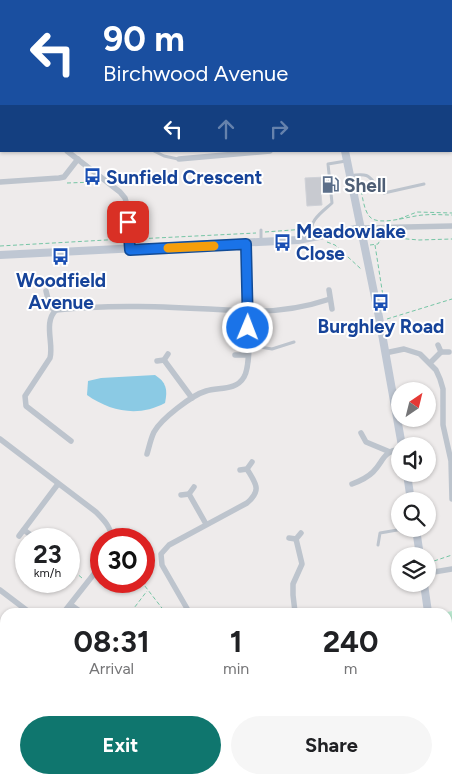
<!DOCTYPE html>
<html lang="en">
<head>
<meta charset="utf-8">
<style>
	body { margin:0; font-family:Figtree,sans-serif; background:#f6f6f6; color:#202124; height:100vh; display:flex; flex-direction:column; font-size:19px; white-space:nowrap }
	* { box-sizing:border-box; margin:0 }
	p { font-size:16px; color:#757577 }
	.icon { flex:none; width:28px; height:28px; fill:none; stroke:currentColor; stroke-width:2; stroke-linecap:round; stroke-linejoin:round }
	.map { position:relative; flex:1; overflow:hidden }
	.details { position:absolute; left:0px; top:608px; width:452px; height:176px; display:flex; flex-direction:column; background:#fff; border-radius:15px 15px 0 0; box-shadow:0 1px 4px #0004 }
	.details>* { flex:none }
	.hud { position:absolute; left:0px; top:0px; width:452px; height:152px; box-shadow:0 1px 4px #0004; background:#1a4fa0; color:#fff; overflow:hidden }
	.needle { width:32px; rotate:35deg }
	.controls { position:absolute; left:391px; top:382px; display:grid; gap:10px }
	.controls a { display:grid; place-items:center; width:45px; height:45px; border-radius:50%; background:#fff; box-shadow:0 1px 4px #0004; font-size:25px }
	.speed { position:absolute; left:15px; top:528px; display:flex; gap:10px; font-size:25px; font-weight:700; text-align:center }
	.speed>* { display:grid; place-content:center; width:65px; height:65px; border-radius:50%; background:#fff; box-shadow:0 1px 4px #0004; line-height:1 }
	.speed small { font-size:12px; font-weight:400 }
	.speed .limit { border:8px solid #d22; background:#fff; color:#111 }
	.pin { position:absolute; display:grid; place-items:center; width:42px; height:42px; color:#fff; margin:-21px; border-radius:10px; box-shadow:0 2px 8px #0006 }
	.me { position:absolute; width:55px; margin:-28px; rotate:1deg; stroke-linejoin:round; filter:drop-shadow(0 0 4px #0008) }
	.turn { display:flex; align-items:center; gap:18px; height:105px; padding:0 20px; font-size:22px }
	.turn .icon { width:65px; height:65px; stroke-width:2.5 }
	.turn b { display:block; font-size:35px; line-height:42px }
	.lanes { display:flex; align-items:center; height:48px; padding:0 20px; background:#0003; justify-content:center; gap:25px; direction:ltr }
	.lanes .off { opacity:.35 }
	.eta { display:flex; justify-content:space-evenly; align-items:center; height:85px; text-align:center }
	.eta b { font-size:30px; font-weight:700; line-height:35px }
	.action { display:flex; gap:10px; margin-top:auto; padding:10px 20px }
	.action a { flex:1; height:58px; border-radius:30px; background:#0f766e; color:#fff; font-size:20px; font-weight:700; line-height:58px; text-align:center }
	.action a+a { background:#f6f6f6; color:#202124 }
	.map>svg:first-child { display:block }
	.green { fill:#bbead1 }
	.water { fill:#8bcae4 }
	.building { fill:#c8cad0; stroke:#cfd1d7 }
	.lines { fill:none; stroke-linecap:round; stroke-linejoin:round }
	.path { stroke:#76c5a5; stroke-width:1; stroke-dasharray:4 2.5; stroke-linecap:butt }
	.lane { stroke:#bdc4cd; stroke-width:3 }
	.street { stroke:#bdc4cd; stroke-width:5.5 }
	.secondary { stroke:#bfc7d3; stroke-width:8 }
	.route-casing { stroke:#114b97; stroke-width:12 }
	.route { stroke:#1a73e8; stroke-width:9 }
	.slow { stroke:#f59e0b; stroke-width:9 }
	.labels { text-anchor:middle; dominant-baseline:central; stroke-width:4; stroke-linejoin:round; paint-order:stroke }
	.transit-label { font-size:19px; font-weight:bold; fill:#164399; stroke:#fff; text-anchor:start }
	.service-label { font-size:19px; font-weight:bold; fill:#4e5e75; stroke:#fff; text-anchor:start }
</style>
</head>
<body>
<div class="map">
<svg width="452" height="783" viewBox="0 0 452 783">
	<rect width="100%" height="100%" fill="#eeebeb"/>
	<!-- green -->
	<g class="green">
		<path d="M452 611V706L448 676 447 612Z"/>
		<path d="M448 764 451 783H298L296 779H448Z"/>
	</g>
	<!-- water -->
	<path class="water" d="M155 375C166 382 168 389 165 403 139 417 111 412 87 395L88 381 101 378Z"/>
	<!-- building -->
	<path class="building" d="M326 177 328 193 321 194 322 205 307 206 305 178Z"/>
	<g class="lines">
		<!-- path -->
		<g class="path">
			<path d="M67 183 96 182"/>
			<path d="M361 191C363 198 364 211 370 217 379 227 412 215 424 215 433 214 443 215 452 215"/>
			<path d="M399 219 417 212 452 213"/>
			<path d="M265 232 306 229"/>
			<path d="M136 239 256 233"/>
			<path d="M327 242 335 245 361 269"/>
			<path d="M370 245 378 244 380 240 384 237 419 240 452 239"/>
			<path d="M375 245 383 296"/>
			<path d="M0 246 124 239"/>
			<path d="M387 319 452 299"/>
			<path d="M397 456 400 472"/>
			<path d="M428 563 452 555"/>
			<path d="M69 567 82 578"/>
			<path d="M144 567 156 565"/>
			<path d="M141 581 165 612"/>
			<path d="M131 612 147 591"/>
			<path d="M448 697 452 726"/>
			<path d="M449 766 452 783"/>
			<path d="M331 779 346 782 373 779"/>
			<path d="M235 783 236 779"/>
			<path d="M443 783V779"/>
		</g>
		<!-- lane -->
		<g class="lane">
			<path d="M154 151 164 156 178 159"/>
			<path d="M350 176C373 171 369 180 384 193L424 184"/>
			<path d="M311 236C309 220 321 213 332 203L328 164 346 161"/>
			<path d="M261 242V230"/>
			<path d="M248 345 272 349 294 342"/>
			<path d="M378 545 380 533 403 529"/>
		</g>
		<!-- street -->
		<g class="street">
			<path d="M300 0 301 1"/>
			<path d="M393 1V0"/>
			<path d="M451 50 452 49"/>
			<path d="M451 57 452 60"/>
			<path d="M0 99 1 100"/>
			<path d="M67 151 120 192 125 198 127 205 130 249"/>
			<path d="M179 159 270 151"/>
			<path d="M0 182 59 178 64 177 78 159"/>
			<path d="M361 228 452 226"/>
			<path d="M246 244 249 311C278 312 303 308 330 299"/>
			<path d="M329 290 332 309"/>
			<path d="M46 291 50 307 56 310"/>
			<path d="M438 345 441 352H449"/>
			<path d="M385 353 404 349 420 354 436 370 440 379 443 389V425L451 461 452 499"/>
			<path d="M235 355H247"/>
			<path d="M164 360 192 398"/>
			<path d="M157 361 164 360 168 354"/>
			<path d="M430 363 441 352"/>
			<path d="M361 433 366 442 390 452"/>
			<path d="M0 439 96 512C104 520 111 527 112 539"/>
			<path d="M71 441 26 406 25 396 50 358C54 344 43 322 56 310 119 303 185 308 249 311 249 326 251 366 244 377 236 391 219 387 206 391 192 395 161 419 154 432 151 438 149 447 147 454"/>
			<path d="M240 470 247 469 252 462"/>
			<path d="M352 484C360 481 367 478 373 472 384 461 382 452 400 449"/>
			<path d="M189 494 206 524"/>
			<path d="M181 495 189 494 194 487"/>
			<path d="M24 530 32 536"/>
			<path d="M19 536 58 484"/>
			<path d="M289 538 296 539 301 533"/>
			<path d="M428 573 452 569"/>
			<path d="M0 590 29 612"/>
			<path d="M71 605 81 612"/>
			<path d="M64 612 101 565"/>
			<path d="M189 612 162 565 161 554 169 545 247 503C262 490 256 484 247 469"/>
			<path d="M295 612 293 595V584L302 564 296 539"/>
			<path d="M0 692 5 688"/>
			<path d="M61 779 62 783"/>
			<path d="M161 783 162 779"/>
		</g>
		<!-- secondary -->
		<g class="secondary">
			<path d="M312 0 313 1"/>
			<path d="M345 151 379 317 402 446"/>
			<path d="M0 255 298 240 361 228"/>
			<path d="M407 474 411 501"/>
			<path d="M416 529 420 556"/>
			<path d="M424 584 428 612"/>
			<path d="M448 731 452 759"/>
		</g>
	</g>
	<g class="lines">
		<defs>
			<path id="route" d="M128 222 130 250 246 244 248 328"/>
		</defs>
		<!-- route casing -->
		<use href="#route" class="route-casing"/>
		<!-- route -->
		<use href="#route" class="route"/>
		<!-- slow -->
		<path class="slow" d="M168 248 214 246"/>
	</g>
	<!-- icons -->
	<defs>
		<symbol id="bus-bare" viewBox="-9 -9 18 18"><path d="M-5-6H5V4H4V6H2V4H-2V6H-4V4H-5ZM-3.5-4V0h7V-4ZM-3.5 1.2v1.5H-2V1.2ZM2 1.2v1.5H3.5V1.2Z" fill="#1a4fb4" stroke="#fff" stroke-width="2.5" paint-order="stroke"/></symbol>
		<symbol id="fuel-bare" viewBox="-9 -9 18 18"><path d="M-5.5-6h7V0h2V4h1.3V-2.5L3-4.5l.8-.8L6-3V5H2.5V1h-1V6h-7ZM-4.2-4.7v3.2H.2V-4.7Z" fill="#5c6f8a" stroke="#fff" stroke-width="2.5" paint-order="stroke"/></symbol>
	</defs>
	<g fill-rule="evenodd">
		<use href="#bus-bare" x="80" y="164" width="25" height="25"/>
		<use href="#fuel-bare" x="318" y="172" width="25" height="25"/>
		<use href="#bus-bare" x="270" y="230" width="25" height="25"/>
		<use href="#bus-bare" x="48" y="244" width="25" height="25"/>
		<use href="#bus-bare" x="368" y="290" width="25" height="25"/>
	</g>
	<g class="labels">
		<!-- transit labels -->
		<g class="transit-label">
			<text x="106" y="177">Sunfield Crescent</text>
			<text x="296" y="231">Meadowlake<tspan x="296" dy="22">Close</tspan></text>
			<text x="61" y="280" text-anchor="middle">Woodfield<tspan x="61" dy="22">Avenue</tspan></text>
			<text x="381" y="326" text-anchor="middle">Burghley Road</text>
		</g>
		<!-- service labels -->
		<g class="service-label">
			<text x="344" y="185">Shell</text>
		</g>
	</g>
</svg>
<div class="controls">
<a><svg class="needle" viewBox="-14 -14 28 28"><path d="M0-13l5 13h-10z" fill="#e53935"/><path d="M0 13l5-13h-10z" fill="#757577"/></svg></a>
<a><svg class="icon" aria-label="sound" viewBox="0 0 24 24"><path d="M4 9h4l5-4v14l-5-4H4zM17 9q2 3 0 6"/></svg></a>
<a><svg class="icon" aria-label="search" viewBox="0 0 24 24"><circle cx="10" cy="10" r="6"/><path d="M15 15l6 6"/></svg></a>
<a><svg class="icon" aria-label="layers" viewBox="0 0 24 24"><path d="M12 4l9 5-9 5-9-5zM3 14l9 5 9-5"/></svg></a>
</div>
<div class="speed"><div>23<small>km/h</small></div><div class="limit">30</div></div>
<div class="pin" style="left:128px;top:222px;background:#d93025"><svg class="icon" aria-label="arrive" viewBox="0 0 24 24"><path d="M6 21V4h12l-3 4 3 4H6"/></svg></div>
<svg class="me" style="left:248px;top:328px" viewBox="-20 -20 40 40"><circle r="17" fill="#1a73e8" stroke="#fff" stroke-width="3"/><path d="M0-11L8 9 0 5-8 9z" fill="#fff"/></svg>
<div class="hud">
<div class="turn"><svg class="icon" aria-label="left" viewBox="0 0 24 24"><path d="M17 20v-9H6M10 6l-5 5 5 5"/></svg><div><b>90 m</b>Birchwood Avenue</div></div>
<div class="lanes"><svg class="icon" aria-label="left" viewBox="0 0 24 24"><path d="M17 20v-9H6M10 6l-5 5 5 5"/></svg><svg class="icon off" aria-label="ahead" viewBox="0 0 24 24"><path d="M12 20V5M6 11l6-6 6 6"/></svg><svg class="icon off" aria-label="right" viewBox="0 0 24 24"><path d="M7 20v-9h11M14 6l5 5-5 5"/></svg></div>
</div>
<section class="details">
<div class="eta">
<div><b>08:31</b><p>Arrival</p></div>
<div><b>1</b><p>min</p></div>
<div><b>240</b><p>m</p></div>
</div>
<div class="action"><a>Exit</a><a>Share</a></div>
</section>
</div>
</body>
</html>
